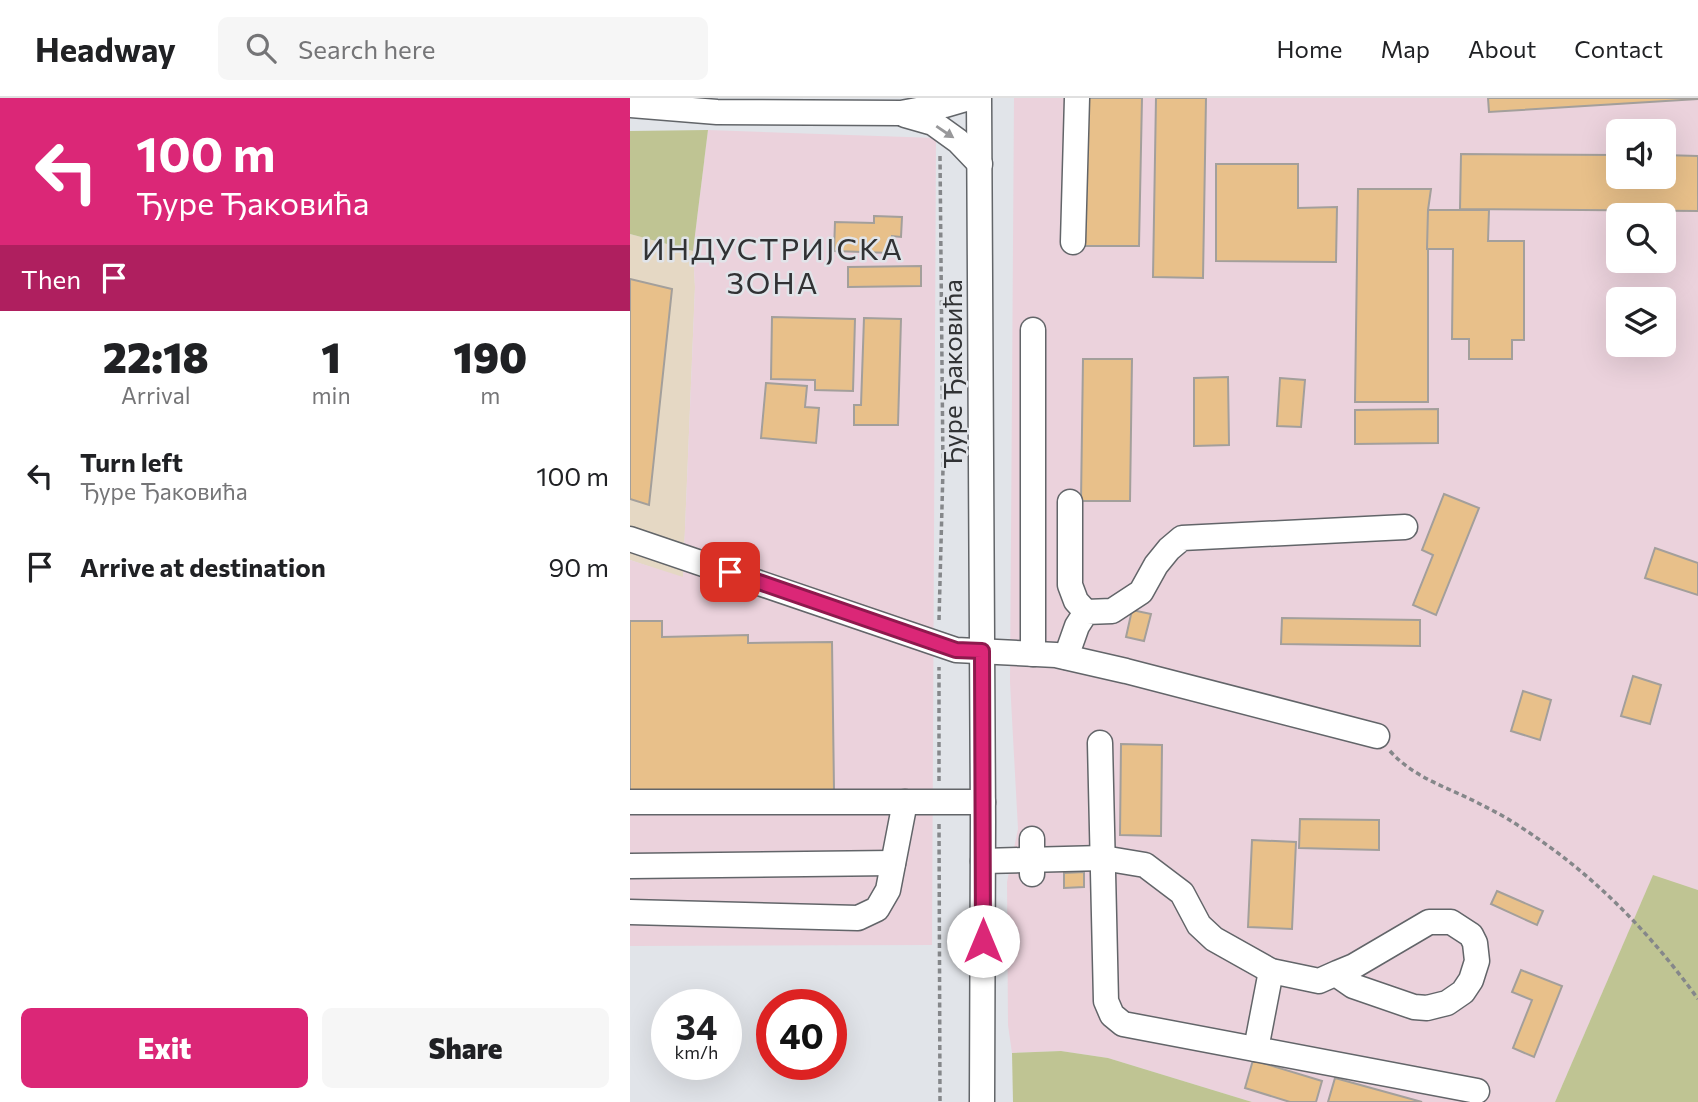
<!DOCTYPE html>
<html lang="en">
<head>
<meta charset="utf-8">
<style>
	body { margin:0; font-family:Commissioner,sans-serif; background:#f6f6f6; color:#202124; height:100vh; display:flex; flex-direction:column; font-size:26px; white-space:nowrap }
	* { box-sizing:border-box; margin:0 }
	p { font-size:23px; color:#757577 }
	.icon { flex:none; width:38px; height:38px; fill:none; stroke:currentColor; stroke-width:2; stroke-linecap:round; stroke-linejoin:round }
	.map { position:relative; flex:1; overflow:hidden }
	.drawer { display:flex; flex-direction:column; background:#fff; width:630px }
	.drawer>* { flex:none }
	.guide { background:#db2777; color:#fff; overflow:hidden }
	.controls { position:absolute; left:976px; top:21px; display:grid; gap:14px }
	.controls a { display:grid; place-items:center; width:70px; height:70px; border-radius:10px; background:#fff; box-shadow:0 7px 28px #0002; font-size:35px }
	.speed { position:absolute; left:21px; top:891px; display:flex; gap:14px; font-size:35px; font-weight:700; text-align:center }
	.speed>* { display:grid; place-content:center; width:91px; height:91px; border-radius:50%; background:#fff; box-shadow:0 7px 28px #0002; line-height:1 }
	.speed small { font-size:18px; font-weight:400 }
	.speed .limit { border:10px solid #d22; background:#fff; color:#111 }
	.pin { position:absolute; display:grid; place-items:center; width:60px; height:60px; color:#fff; margin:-30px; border-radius:14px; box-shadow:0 4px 10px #0006 }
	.me { position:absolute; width:77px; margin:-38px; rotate:0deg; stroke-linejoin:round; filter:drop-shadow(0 0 5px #0008) }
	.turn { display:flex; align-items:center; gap:24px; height:147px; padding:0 21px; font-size:32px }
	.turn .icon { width:91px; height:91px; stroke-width:2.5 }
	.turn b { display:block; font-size:49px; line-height:60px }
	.then { display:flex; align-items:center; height:66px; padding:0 21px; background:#0003; gap:14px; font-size:26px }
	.eta { display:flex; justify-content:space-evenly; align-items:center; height:119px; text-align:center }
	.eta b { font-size:42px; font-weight:800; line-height:49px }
	.button { display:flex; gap:14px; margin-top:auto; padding:14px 21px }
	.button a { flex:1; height:80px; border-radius:10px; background:#db2777; color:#fff; font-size:28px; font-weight:800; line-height:80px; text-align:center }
	.button a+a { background:#f6f6f6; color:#202124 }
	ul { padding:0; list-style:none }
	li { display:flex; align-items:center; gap:21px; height:91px; padding:0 21px }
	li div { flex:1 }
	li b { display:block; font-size:26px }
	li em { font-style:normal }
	header { display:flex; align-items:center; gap:42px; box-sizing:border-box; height:98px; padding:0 35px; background:#fff; border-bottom:2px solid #e0e0e0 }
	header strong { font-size:33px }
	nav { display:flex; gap:38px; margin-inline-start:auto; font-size:24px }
	.search { width:490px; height:63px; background:#f6f6f6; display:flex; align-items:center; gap:18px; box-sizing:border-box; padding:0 24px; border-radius:10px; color:#757577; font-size:26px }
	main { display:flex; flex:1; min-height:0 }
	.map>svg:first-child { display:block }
	.commercial { fill:#e5d8c4 }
	.industrial { fill:#ebd2dc; fill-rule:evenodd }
	.green { fill:#bfc493 }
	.building { fill:#e8c08a; stroke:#a39f9b; stroke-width:2 }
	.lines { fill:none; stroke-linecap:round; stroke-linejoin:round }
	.minor-casing { stroke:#626569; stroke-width:27 }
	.path { stroke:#85878a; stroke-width:3.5; stroke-dasharray:5 3.5; stroke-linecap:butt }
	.minor { stroke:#fff; stroke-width:24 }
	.oneway { fill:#98989a }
	.route-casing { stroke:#8e194d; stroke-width:18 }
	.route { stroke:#db2777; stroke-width:12 }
	.labels { text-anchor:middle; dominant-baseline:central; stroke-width:5; stroke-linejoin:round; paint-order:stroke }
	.street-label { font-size:26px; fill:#313234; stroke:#e1e4e9 }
	.quarter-label { font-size:30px; letter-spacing:2px; fill:#313234; stroke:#e1e4e9 }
</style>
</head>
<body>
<header>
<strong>Headway</strong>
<div class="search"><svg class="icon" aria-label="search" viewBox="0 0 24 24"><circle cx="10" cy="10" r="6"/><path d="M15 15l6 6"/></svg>Search here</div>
<nav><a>Home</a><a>Map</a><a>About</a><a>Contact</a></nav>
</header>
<main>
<section class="drawer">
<div class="guide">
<div class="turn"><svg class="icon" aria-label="left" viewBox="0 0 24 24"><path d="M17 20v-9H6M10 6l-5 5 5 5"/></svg><div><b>100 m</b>Ђуре Ђаковића</div></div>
<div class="then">Then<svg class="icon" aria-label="arrive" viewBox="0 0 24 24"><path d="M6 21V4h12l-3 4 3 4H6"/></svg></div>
</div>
<div class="eta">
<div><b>22:18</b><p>Arrival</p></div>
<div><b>1</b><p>min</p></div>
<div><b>190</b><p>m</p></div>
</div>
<ul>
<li><svg class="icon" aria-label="left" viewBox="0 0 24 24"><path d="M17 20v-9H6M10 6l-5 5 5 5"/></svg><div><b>Turn left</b><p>Ђуре Ђаковића</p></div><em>100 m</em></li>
<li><svg class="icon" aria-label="arrive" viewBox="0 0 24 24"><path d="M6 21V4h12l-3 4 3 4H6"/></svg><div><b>Arrive at destination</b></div><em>90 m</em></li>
</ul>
<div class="button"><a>Exit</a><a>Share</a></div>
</section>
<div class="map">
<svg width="1068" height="1004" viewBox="0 0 1068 1004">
	<rect width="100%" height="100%" fill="#e1e4e9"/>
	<!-- commercial -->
	<path class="commercial" d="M0 136 63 153 65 189 53 480 0 462Z"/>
	<!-- industrial -->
	<g class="industrial">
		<path d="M384 0H1068V792L1023 778 925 1004H622L478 960 431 953 382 955 378 927 377 784 388 731 380 584ZM989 33H1034V79H989ZM989 117H1034V163H989ZM989 201H1034V247H989Z"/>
		<path d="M78 32 306 40 302 847 0 848V462L53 479 65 189 63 153Z"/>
	</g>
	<!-- green -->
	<g class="green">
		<path d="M78 32 63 153 0 136V33Z"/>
		<path d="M1023 777 1068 792V1004H925Z"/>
		<path d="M431 953 478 960 622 1004H383L382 955Z"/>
	</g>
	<!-- building -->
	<g class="building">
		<path d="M454 0H512L509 148H451Z"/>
		<path d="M526 0H576L573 180 523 179Z"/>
		<path d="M858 0H1068V1L859 14Z"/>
		<path d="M831 56 989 57V79H1034V57L1068 58V113L830 111Z"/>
		<path d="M586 66H668V110L707 109 706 164 586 163Z"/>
		<path d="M728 91H801L798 112V304H725Z"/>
		<path d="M798 112H859L858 143H894V242H882V261H839V241H822L823 151H797Z"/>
		<path d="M244 118 272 119 271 139 262 138 261 155 204 153 205 124 244 125Z"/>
		<path d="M291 168V188L218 189V169Z"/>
		<path d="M0 181 42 191 19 407 0 401Z"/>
		<path d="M142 219 225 221 223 293 185 292V282L141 281Z"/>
		<path d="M234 220 271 221 268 327H224V307H231Z"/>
		<path d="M453 261H502L500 403H451Z"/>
		<path d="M598 279 599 347 564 348V280Z"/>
		<path d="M650 280 675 282 671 329 647 328Z"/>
		<path d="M136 285 177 288 175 309 189 310 186 345 131 340Z"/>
		<path d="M808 311V345L725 346V312Z"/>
		<path d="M814 396 849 410 806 517 783 507 803 457 792 452Z"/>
		<path d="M1025 450 1068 465V497L1015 480Z"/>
		<path d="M502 512 521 516 514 543 496 539Z"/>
		<path d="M652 520 790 522V548L651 546Z"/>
		<path d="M0 523H32V539L118 537V545L202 544 204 692 0 695Z"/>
		<path d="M1003 578 1031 587 1020 626 991 618Z"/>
		<path d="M893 593 921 602 910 642 881 633Z"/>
		<path d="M491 646 532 647 531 738 490 737Z"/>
		<path d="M670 721 749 722V752L669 750Z"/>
		<path d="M622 742 666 744 662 831 618 829Z"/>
		<path d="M454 774V789L434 790V775Z"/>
		<path d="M867 793 913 813 907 827 861 806Z"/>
		<path d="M891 872 932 888 904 959 883 950 902 902 882 894Z"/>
		<path d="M623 962 692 983 686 1004H660L615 990Z"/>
		<path d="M705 980 792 1004H698Z"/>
	</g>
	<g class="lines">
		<defs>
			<g id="minor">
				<path d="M349 0 353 723 352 1004"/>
				<path d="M0 7 87 14 271 15 315 7 339 0"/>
				<path d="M275 17 303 25 328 43 350 66"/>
				<path d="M443 144 447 0"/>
				<path d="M440 404V487L446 503 456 514"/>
				<path d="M0 441 326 552 426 557 496 573 747 638"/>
				<path d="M403 556V232"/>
				<path d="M436 559 447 528 456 514 482 513 511 494 526 467 539 451 552 440 775 429"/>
				<path d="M470 645 476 903 482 917 493 926 847 993"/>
				<path d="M0 704H353"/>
				<path d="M353 763 473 760 515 767 552 795 569 827 584 841 641 873 689 883 707 875 724 868 799 824H821L841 837 845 845 847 863 841 882 833 894 817 905 797 910 784 909 723 888 710 879 707 875"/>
				<path d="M0 768 263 765"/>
				<path d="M402 776V741"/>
				<path d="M0 814 228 820 247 811 258 792 275 704"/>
				<path d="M626 951 641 873"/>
			</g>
		</defs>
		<!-- minor casing -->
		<use href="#minor" class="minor-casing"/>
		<!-- path -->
		<g class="path">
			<path d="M309 522 313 371 310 58"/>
			<path d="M760 653C785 681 820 690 852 707 864 713 877 720 889 728 961 774 1018 832 1068 901"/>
			<path d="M309 683V569"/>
			<path d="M309 726 310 1004"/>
		</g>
		<!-- minor -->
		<use href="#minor" class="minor"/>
	</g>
	<!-- one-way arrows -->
	<defs><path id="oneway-solid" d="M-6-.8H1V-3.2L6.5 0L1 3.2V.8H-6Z" transform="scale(1.75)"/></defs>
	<use class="oneway" href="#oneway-solid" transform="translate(315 34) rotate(34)"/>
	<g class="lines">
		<defs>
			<path id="route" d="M100 474 326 552 352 553 353 843"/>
		</defs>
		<!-- route casing -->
		<use href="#route" class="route-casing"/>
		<!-- route -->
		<use href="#route" class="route"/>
	</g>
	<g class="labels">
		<!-- street labels -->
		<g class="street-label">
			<text transform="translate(321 276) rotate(-90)">Ђуре Ђаковића</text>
		</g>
		<!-- quarter labels -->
		<g class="quarter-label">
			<text x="143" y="149">ИНДУСТРИЈСКА<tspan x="143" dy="34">ЗОНА</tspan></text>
		</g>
	</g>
</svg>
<div class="controls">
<a><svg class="icon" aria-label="sound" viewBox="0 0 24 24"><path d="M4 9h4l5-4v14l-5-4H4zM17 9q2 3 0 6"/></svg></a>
<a><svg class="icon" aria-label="search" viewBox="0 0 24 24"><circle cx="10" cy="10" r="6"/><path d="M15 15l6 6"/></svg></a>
<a><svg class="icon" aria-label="layers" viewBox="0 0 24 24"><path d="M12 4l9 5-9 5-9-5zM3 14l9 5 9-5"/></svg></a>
</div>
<div class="speed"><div>34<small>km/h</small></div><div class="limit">40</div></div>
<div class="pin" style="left:100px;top:474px;background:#d93025"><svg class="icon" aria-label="arrive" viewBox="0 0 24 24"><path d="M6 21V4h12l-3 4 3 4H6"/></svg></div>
<svg class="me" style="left:353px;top:843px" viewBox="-20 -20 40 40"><circle r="19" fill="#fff"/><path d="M0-13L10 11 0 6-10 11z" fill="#db2777"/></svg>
</div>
</main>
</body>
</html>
